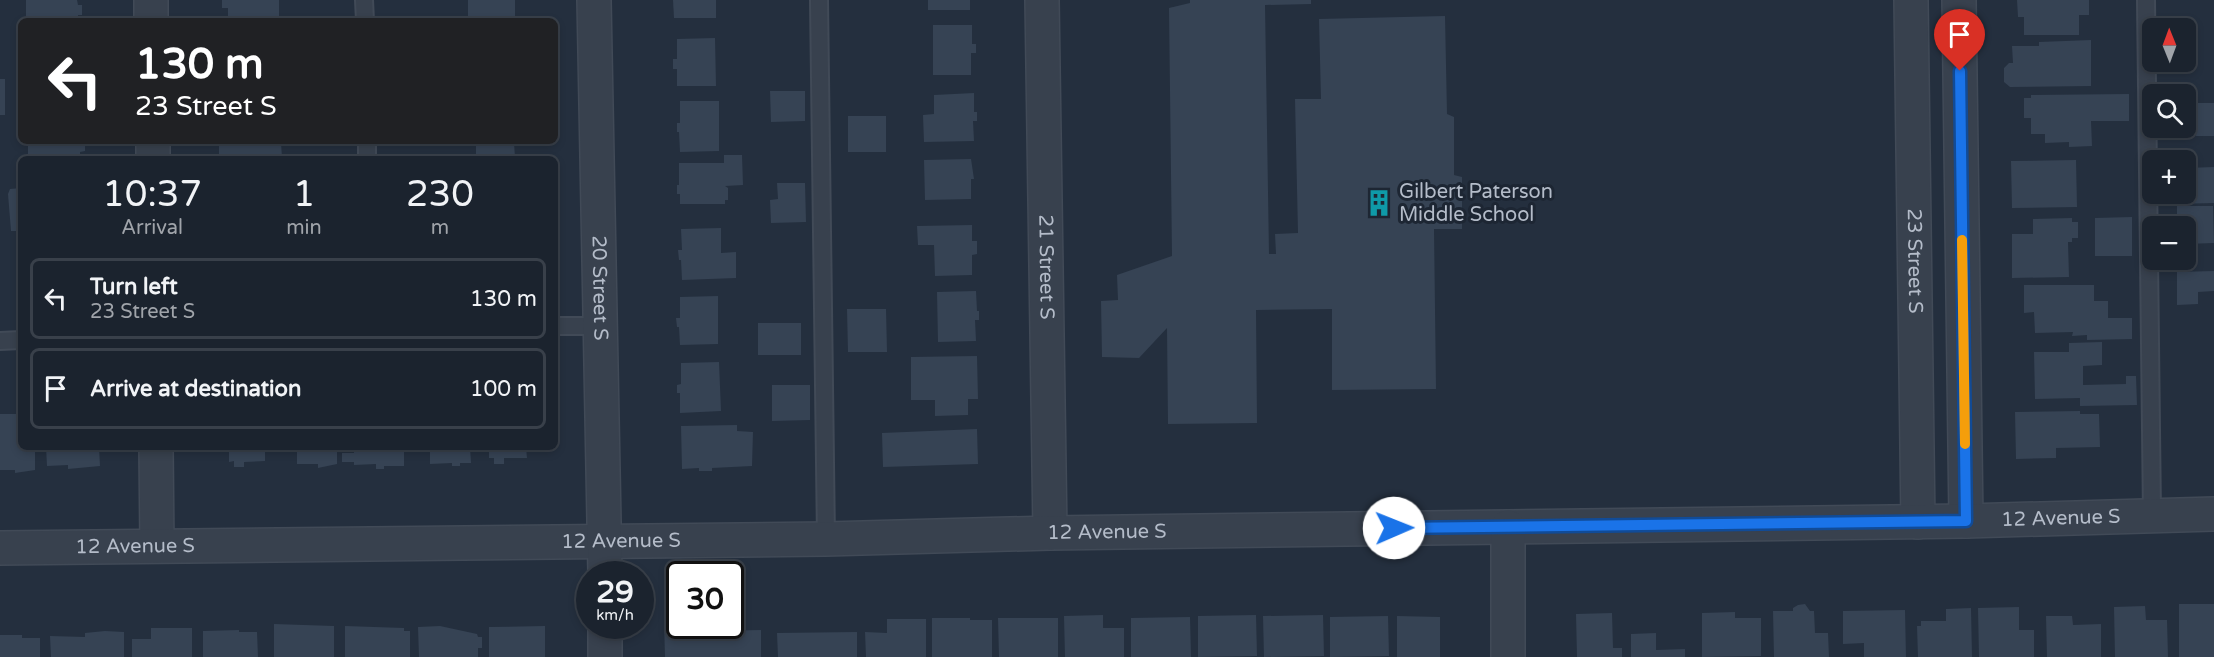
<!DOCTYPE html>
<html lang="en">
<head>
<meta charset="utf-8">
<style>
	body { margin:0; font-family:"Varela Round",sans-serif; background:#242b36; color:#f1f3f6; height:100vh; display:flex; flex-direction:column; font-size:22px; white-space:nowrap }
	* { box-sizing:border-box; margin:0 }
	p { font-size:20px; color:#a0a4aa }
	.icon { flex:none; width:33px; height:33px; fill:none; stroke:currentColor; stroke-width:2; stroke-linecap:round; stroke-linejoin:round }
	.map { position:relative; flex:1; overflow:hidden }
	.drawer { position:absolute; left:18px; top:156px; width:540px; height:294px; display:flex; flex-direction:column; background:#1b232e; border-radius:9px; box-shadow:0 3px 9px #0003,0 0 0 2px #39404a }
	.drawer>* { flex:none }
	.hud { position:absolute; left:18px; top:18px; width:540px; height:126px; border-radius:9px; box-shadow:0 3px 9px #0003,0 0 0 2px #39404a; background:#202124; color:#fff; overflow:hidden }
	.needle { width:39px; rotate:359deg }
	.fabs { position:absolute; left:2142px; top:18px; display:grid; gap:12px }
	.fabs a { display:grid; place-items:center; width:54px; height:54px; border-radius:9px; background:#1b232e; box-shadow:0 3px 9px #0003,0 0 0 2px #39404a; font-size:30px }
	.speed { position:absolute; left:576px; top:561px; display:flex; gap:12px; font-size:30px; font-weight:700; text-align:center }
	.speed>* { display:grid; place-content:center; width:78px; height:78px; border-radius:50%; background:#1b232e; box-shadow:0 3px 9px #0003,0 0 0 2px #39404a; line-height:1 }
	.speed small { font-size:15px; font-weight:400 }
	.speed .limit { border:3px solid #111; border-radius:9px; background:#fff; color:#111 }
	.pin { position:absolute; display:grid; place-items:center; width:51px; height:51px; color:#fff; margin:-62px -26px; border-radius:50% 50% 50% 0; rotate:-45deg; box-shadow:0 0 6px #0007 }
	.pin .icon { rotate:45deg }
	.me { position:absolute; width:66px; margin:-33px; rotate:89deg; stroke-linejoin:round; filter:drop-shadow(0 0 4px #0008) }
	.turn { display:flex; align-items:center; gap:21px; height:126px; padding:0 18px; font-size:27px }
	.turn .icon { width:78px; height:78px; stroke-width:2.5 }
	.turn b { display:block; font-size:42px; line-height:51px }
	.eta { display:flex; justify-content:space-evenly; align-items:center; height:102px; text-align:center }
	.eta b { font-size:36px; font-weight:600; line-height:42px }
	ul { padding:0; list-style:none }
	li { display:flex; align-items:center; gap:18px; height:81px; margin:0 12px 9px; padding:0 6px; border:3px solid #39404a; border-radius:9px }
	li div { flex:1 }
	li b { display:block; font-size:22px }
	li em { font-style:normal }
	.map>svg:first-child { display:block }
	.building { fill:#364354 }
	.lines { fill:none; stroke-linecap:round; stroke-linejoin:round }
	.service-casing { stroke:#414a57; stroke-width:20 }
	.minor-casing { stroke:#414a57; stroke-width:36 }
	.tertiary-casing { stroke:#414a57; stroke-width:36 }
	.service { stroke:#38414e; stroke-width:16 }
	.minor { stroke:#38414e; stroke-width:33 }
	.tertiary { stroke:#38414e; stroke-width:33 }
	.route-casing { stroke:#114b97; stroke-width:15 }
	.route { stroke:#1a73e8; stroke-width:10 }
	.slow { stroke:#f59e0b; stroke-width:10 }
	.labels { text-anchor:middle; dominant-baseline:central; stroke-width:6; stroke-linejoin:round; paint-order:stroke }
	.poi-label { font-size:20px; fill:#b4bcc9; stroke:#1d2633; text-anchor:start }
	.street-label { font-size:20px; fill:#b4bcc9; stroke:#1d2633 }
</style>
</head>
<body>
<div class="map">
<svg width="2214" height="657" viewBox="0 0 2214 657">
	<rect width="100%" height="100%" fill="#242f3e"/>
	<!-- building -->
	<g class="building">
		<path d="M26 0H77L78 5H82V15H78V21H26Z"/>
		<path d="M222 0H279V21H228V8H222Z"/>
		<rect x="468" y="0" width="47" height="21"/>
		<path d="M673 0H716V18H674Z"/>
		<rect x="928" y="0" width="42" height="10"/>
		<path d="M1190 0H1311V4L1265 5 1269 254H1276L1275 234 1298 233 1295 99H1321L1319 19 1445 16 1447 114 1454 117V175L1462 177V229H1434L1436 389 1332 390V309L1256 310 1257 423 1168 424 1167 328 1139 358 1102 357 1101 301 1118 300 1117 275 1172 256 1169 8 1190 3Z"/>
		<path d="M2017 0H2089V15H2079V35H2024V17H2018Z"/>
		<path d="M933 25H972V44H976V53H971V75H933Z"/>
		<path d="M715 38 716 86H677V69H673V59H677V39Z"/>
		<path d="M2091 40V86L2010 87 2004 82V68L2009 63H2013L2012 46H2039V42Z"/>
		<rect x="0" y="79" width="5" height="36"/>
		<path d="M770 91H805V121L771 122Z"/>
		<path d="M974 93V112H977V121H973L974 141 924 142 923 115 934 114V95Z"/>
		<path d="M2129 94V121H2091L2092 146 2069 147V142L2045 143V134H2031V118H2024V98H2031V95Z"/>
		<path d="M680 101H719V151L680 152 679 132H677V123H680Z"/>
		<path d="M2197 103H2214V136H2196Z"/>
		<rect x="848" y="116" width="38" height="36"/>
		<path d="M28 141H85V151L80 152V159H28Z"/>
		<path d="M219 141H281L282 159H219Z"/>
		<path d="M476 141H514L515 159H476Z"/>
		<path d="M724 155H742L743 185 725 186 728 188V200H725V204H680V194H677V185H679V163H724Z"/>
		<path d="M971 159 974 179H971V199L925 200 924 160Z"/>
		<path d="M2076 160 2077 207 2012 208 2011 161Z"/>
		<path d="M2214 167V203L2175 204V194H2186V168Z"/>
		<path d="M777 183H805L806 222 771 223 770 200 778 199Z"/>
		<path d="M21 188V231H11L8 194 10 189Z"/>
		<path d="M2177 206H2213L2214 243 2186 244V226H2177Z"/>
		<path d="M2132 217V256H2095V218Z"/>
		<path d="M2072 218V222H2078V238H2072V242H2068L2069 277 2012 278V234H2033V219Z"/>
		<path d="M972 225V241H977V254L972 255V275L935 276 934 245H918L917 226Z"/>
		<path d="M721 228V253L736 252V278L682 280 681 260H679L678 250H682L681 229Z"/>
		<path d="M2214 271V291L2198 292V304L2177 305V272Z"/>
		<path d="M2024 285H2094V301H2108V318H2132V339L2087 340V335L2072 336 2073 332 2035 333 2034 312 2024 313Z"/>
		<path d="M976 291 977 311H979V320H975L976 341 938 342 937 292Z"/>
		<path d="M718 296V344L680 345 679 327H677L676 318H680V297Z"/>
		<path d="M847 309H886L887 352H848Z"/>
		<rect x="758" y="323" width="43" height="32"/>
		<path d="M2102 342V365L2083 366V385L2126 384V376H2136L2137 405 2080 406V398L2035 399 2034 352H2069V343Z"/>
		<path d="M977 356 978 399H968V415L935 416V400H911V357Z"/>
		<path d="M719 362 721 411 680 413V393H677V385L681 384V363Z"/>
		<path d="M772 385H810V420L772 421Z"/>
		<path d="M2080 411V414H2099L2100 447 2056 448V458L2016 459 2015 412Z"/>
		<path d="M0 414H21V447H35V470L15 473V470H0Z"/>
		<path d="M737 425V431L753 432 752 466 712 468V471H699V468L682 469 681 426Z"/>
		<path d="M977 429 978 464 883 467 882 433Z"/>
		<path d="M46 447H99L100 466 68 469V465L47 466Z"/>
		<path d="M229 447H265V461L244 462V467H234V461L229 462Z"/>
		<path d="M297 447H337V464L318 468V464H297Z"/>
		<path d="M354 447H404V466H384V469H376V464L354 465V462H342V453H354Z"/>
		<path d="M430 447H470L471 463H460V466H452V463L430 464Z"/>
		<path d="M489 447H526L527 458H504V464H494V458H489Z"/>
		<path d="M1805 604 1810 611H1814L1815 633H1828L1829 657H1774L1773 611H1793V608L1798 605Z"/>
		<rect x="2179" y="604" width="35" height="53"/>
		<path d="M2145 606 2146 620H2167L2168 657H2115L2114 607Z"/>
		<path d="M2019 607V630H2034V657H1979L1978 608Z"/>
		<path d="M1971 608 1972 657H1918L1917 626H1921V621H1946V609Z"/>
		<path d="M1905 610 1906 657H1864V643L1843 644V611Z"/>
		<path d="M1735 612V618H1761V656L1702 657V613Z"/>
		<path d="M1612 613 1613 648H1622V657H1577L1576 614Z"/>
		<path d="M1103 615V628H1124V657H1065L1064 616Z"/>
		<path d="M1256 615 1257 656 1198 657V616Z"/>
		<path d="M1323 615 1324 656 1264 657 1263 616Z"/>
		<path d="M1388 616 1389 656 1330 657V617Z"/>
		<path d="M1397 616 1440 617V657H1397Z"/>
		<path d="M2046 616H2072L2073 625 2101 624V657H2047Z"/>
		<path d="M1190 617 1191 657H1131V618Z"/>
		<path d="M932 618H970V620H992V657H932Z"/>
		<path d="M998 618H1058V657H999Z"/>
		<path d="M887 619H926V657H866L865 632 887 633Z"/>
		<path d="M664 622H680V626H706V631L761 630V657H665Z"/>
		<path d="M274 624 334 626V657H274Z"/>
		<path d="M345 626 404 628V631H410V657H345Z"/>
		<path d="M440 626 477 634 478 637H482V648H478V657H419L418 627Z"/>
		<path d="M545 626V657H489V627Z"/>
		<path d="M151 628H192V657H132V639H151Z"/>
		<path d="M239 630V632H257L258 657H203V631Z"/>
		<path d="M105 631 124 632V657H51L50 636 85 637V633Z"/>
		<path d="M857 632V657H778L777 633Z"/>
		<path d="M1656 633V650L1685 649V657H1631V634Z"/>
		<path d="M0 635H22V638H40V657H0Z"/>
	</g>
	<g class="lines">
		<defs>
			<g id="service">
				<path d="M364 0 365 21"/>
				<path d="M819 0 826 539"/>
				<path d="M2146 0 2152 515"/>
				<path d="M367 141V159"/>
				<path d="M555 326H600"/>
				<path d="M0 341 21 340"/>
			</g>
			<g id="minor">
				<path d="M151 0V21"/>
				<path id="s1" d="M1042 0 1050 533"/>
				<path id="s2" d="M1911 0 1918 522"/>
				<path d="M1959 0 1966 521"/>
				<path d="M153 141V159"/>
				<path d="M156 447 157 546"/>
				<path id="s3" d="M0 548 826 539 1050 533 1966 521 2214 514"/>
				<path d="M1508 657V527"/>
			</g>
			<g id="tertiary">
				<path id="s4" d="M594 0 605 574"/>
				<path d="M605 626V657"/>
			</g>
		</defs>
		<!-- service casing -->
		<use href="#service" class="service-casing"/>
		<!-- minor casing -->
		<use href="#minor" class="minor-casing"/>
		<!-- tertiary casing -->
		<use href="#tertiary" class="tertiary-casing"/>
		<!-- service -->
		<use href="#service" class="service"/>
		<!-- minor -->
		<use href="#minor" class="minor"/>
		<!-- tertiary -->
		<use href="#tertiary" class="tertiary"/>
	</g>
	<g class="lines">
		<defs>
			<path id="route" d="M1394 528 1966 521 1960 71"/>
		</defs>
		<!-- route casing -->
		<use href="#route" class="route-casing"/>
		<!-- route -->
		<use href="#route" class="route"/>
		<!-- slow -->
		<path class="slow" d="M1962 240 1965 444"/>
	</g>
	<!-- icons -->
	<defs>
		<symbol id="building-bare" viewBox="-9 -9 18 18"><path d="M-4-6H4V6H1V3H-1V6H-4ZM-2.5-4.3h1.7v1.8h-1.7ZM.8-4.3h1.7v1.8H.8ZM-2.5-1h1.7V.8h-1.7ZM.8-1h1.7V.8H.8Z" fill="#0f9aa8" stroke="#1d2633" stroke-width="2.5" paint-order="stroke"/></symbol>
	</defs>
	<g fill-rule="evenodd">
		<use href="#building-bare" x="1360" y="184" width="38" height="38"/>
	</g>
	<g class="labels">
		<!-- poi labels -->
		<g class="poi-label">
			<text x="1399" y="192">Gilbert Paterson<tspan x="1399" dy="23">Middle School</tspan></text>
		</g>
		<!-- street labels -->
		<g class="street-label">
			<text stroke="none"><textPath href="#s2" startOffset="261">23 Street S</textPath></text>
			<text stroke="none"><textPath href="#s1" startOffset="267">21 Street S</textPath></text>
			<text stroke="none"><textPath href="#s4" startOffset="288">20 Street S</textPath></text>
			<text stroke="none"><textPath href="#s3" startOffset="2061">12 Avenue S</textPath></text>
			<text stroke="none"><textPath href="#s3" startOffset="1107">12 Avenue S</textPath></text>
			<text stroke="none"><textPath href="#s3" startOffset="621">12 Avenue S</textPath></text>
			<text stroke="none"><textPath href="#s3" startOffset="135">12 Avenue S</textPath></text>
		</g>
	</g>
</svg>
<div class="fabs">
<a><svg class="needle" viewBox="-14 -14 28 28"><path d="M0-13l5 13h-10z" fill="#e53935"/><path d="M0 13l5-13h-10z" fill="#a0a4aa"/></svg></a>
<a><svg class="icon" aria-label="search" viewBox="0 0 24 24"><circle cx="10" cy="10" r="6"/><path d="M15 15l6 6"/></svg></a>
<a>+</a>
<a>−</a>
</div>
<div class="speed"><div>29<small>km/h</small></div><div class="limit">30</div></div>
<div class="pin" style="left:1960px;top:71px;background:#d93025"><svg class="icon" aria-label="arrive" viewBox="0 0 24 24"><path d="M6 21V4h12l-3 4 3 4H6"/></svg></div>
<svg class="me" style="left:1394px;top:528px" viewBox="-20 -20 40 40"><circle r="19" fill="#fff"/><path d="M0-13L10 11 0 6-10 11z" fill="#1a73e8"/></svg>
<div class="hud">
<div class="turn"><svg class="icon" aria-label="left" viewBox="0 0 24 24"><path d="M17 20v-9H6M10 6l-5 5 5 5"/></svg><div><b>130 m</b>23 Street S</div></div>
</div>
<section class="drawer">
<div class="eta">
<div><b>10:37</b><p>Arrival</p></div>
<div><b>1</b><p>min</p></div>
<div><b>230</b><p>m</p></div>
</div>
<ul>
<li><svg class="icon" aria-label="left" viewBox="0 0 24 24"><path d="M17 20v-9H6M10 6l-5 5 5 5"/></svg><div><b>Turn left</b><p>23 Street S</p></div><em>130 m</em></li>
<li><svg class="icon" aria-label="arrive" viewBox="0 0 24 24"><path d="M6 21V4h12l-3 4 3 4H6"/></svg><div><b>Arrive at destination</b></div><em>100 m</em></li>
</ul>
</section>
</div>
</body>
</html>
